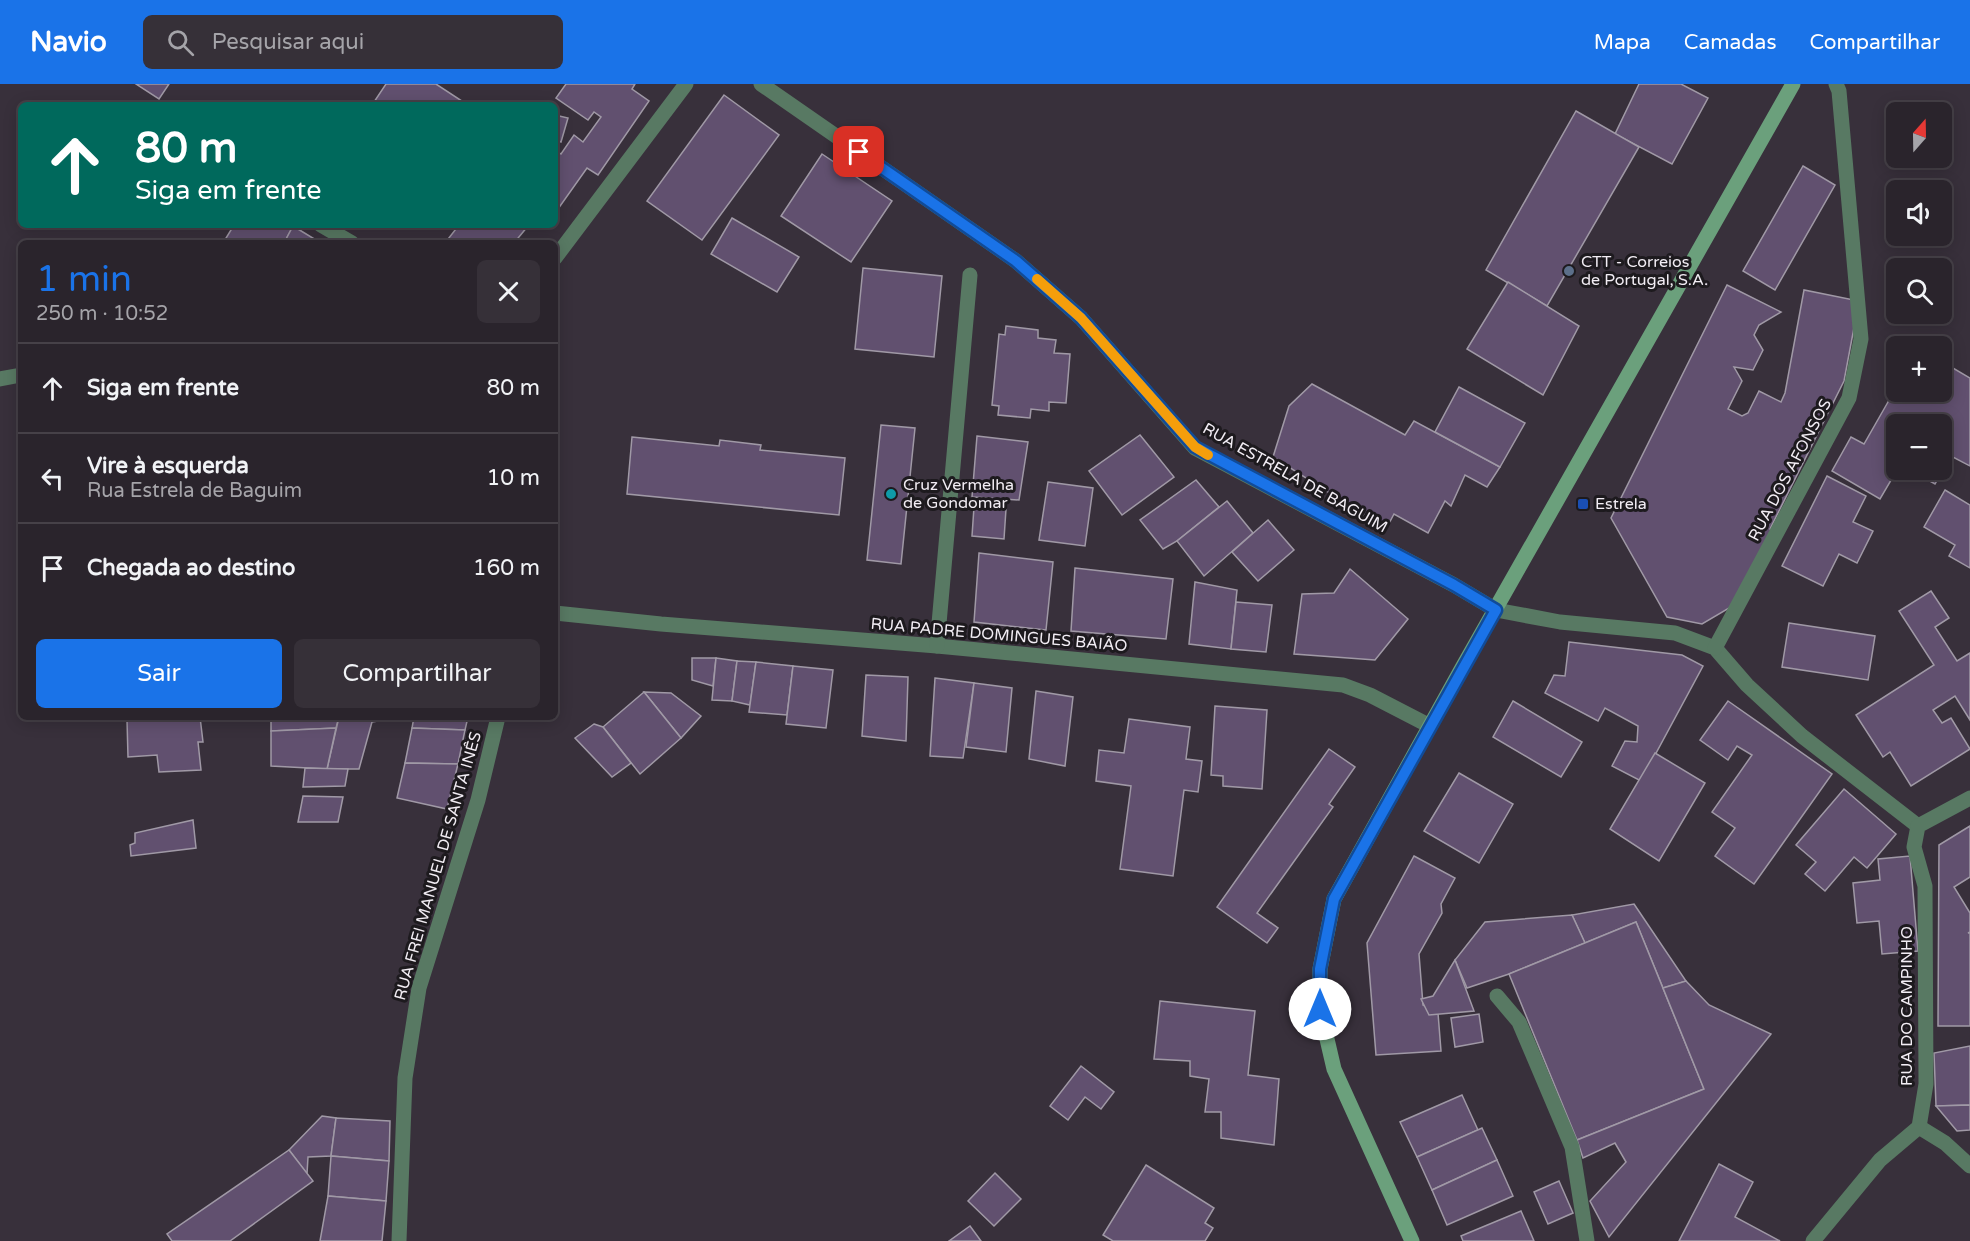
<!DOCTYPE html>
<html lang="pt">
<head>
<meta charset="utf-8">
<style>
	body { margin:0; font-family:"Varela Round",sans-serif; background:#363038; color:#f1f3f6; height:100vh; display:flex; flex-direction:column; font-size:22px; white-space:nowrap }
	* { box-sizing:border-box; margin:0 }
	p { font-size:20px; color:#a5a4a9 }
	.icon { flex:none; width:33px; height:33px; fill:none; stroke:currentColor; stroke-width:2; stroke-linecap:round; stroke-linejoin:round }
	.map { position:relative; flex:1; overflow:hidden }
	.sheet { position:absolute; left:18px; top:156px; width:540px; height:480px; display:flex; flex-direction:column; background:#2a242c; border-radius:9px; box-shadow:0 3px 15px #0003,0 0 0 2px #464148 }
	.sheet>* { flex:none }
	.hud { position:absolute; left:18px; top:18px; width:540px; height:126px; border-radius:9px; box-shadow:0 3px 15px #0003,0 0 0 2px #464148; background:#00695c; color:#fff; overflow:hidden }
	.needle { width:39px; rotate:20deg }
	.buttons { position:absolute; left:1886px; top:18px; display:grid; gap:12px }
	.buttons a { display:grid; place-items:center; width:66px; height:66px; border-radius:9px; background:#2a242c; box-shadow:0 3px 15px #0003,0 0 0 2px #464148; font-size:30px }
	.pin { position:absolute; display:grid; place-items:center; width:51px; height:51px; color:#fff; margin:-26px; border-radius:12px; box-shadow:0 3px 9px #0006 }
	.me { position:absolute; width:66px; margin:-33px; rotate:0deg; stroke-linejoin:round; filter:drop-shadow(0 0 4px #0008) }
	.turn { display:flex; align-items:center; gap:21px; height:126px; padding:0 18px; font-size:27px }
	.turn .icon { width:78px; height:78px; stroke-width:2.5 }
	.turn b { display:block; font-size:42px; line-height:51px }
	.round { display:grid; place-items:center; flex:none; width:63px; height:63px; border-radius:9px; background:#363038 }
	.summary { display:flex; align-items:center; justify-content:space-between; height:102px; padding:0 18px }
	h1 { font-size:36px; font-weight:600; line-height:45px; color:#1a73e8 }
	.button { display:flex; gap:12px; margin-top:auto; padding:12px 18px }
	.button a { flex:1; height:69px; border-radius:9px; background:#1a73e8; color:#fff; font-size:24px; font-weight:600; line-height:69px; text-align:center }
	.button a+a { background:#363038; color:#f1f3f6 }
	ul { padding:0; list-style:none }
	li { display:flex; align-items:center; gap:18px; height:90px; padding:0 18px; border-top:2px solid #464148 }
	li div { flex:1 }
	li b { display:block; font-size:22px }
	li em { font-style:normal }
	header { display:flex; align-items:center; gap:36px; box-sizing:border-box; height:84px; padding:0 30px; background:#1a73e8; color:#fff }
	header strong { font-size:28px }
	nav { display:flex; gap:33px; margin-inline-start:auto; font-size:21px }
	.search { width:420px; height:54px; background:#363038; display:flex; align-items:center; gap:15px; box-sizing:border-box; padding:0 21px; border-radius:9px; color:#a5a4a9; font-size:22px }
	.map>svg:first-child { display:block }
	.building { fill:#61506f; stroke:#a099a6; stroke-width:1.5 }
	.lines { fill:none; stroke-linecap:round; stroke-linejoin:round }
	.street { stroke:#587963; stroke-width:15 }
	.secondary { stroke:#6ba07c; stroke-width:15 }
	.route-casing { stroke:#114b97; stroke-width:15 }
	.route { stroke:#1a73e8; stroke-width:10 }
	.slow { stroke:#f59e0b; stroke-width:10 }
	.service-dot { fill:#5c6f8a; stroke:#1d1a1e; stroke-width:2 }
	.culture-dot { fill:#0f9aa8; stroke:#1d1a1e; stroke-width:2 }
	.transit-dot { fill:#1a4fb4; stroke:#1d1a1e; stroke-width:2 }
	.labels { text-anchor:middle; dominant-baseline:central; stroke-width:6; stroke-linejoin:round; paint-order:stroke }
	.poi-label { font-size:16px; fill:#f2edf4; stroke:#1d1a1e; text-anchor:start }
	.street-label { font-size:16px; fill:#f2edf4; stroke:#1d1a1e }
</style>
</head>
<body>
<header>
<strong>Navio</strong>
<div class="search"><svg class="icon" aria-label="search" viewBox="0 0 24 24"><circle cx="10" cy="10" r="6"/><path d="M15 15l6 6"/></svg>Pesquisar aqui</div>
<nav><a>Mapa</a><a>Camadas</a><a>Compartilhar</a></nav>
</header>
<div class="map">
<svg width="1970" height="1157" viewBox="0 0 1970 1157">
	<rect width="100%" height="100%" fill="#38303b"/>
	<!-- building -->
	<g class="building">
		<path d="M136 0H169L159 15Z"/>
		<path d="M386 0H436L468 21H372Z"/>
		<path d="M566 0H635L632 5 649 17 598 91 587 84 558 125 555 123V66L561 70 574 51 583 58 601 33 594 28 588 36 556 14Z"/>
		<path d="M1639 0H1681L1708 14 1672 80 1615 50Z"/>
		<path d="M724 11 779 51 702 156 647 117Z"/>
		<path d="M1576 27 1639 63 1547 222 1486 186Z"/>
		<path d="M555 31 568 34 561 58 555 56Z"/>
		<path d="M822 70 892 117 851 178 781 132Z"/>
		<path d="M1803 82 1835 101 1775 206 1743 187Z"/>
		<path d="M732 134 799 173 777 208 711 170Z"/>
		<path d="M234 141H291L293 142 284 159H264L260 156 258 159H223Z"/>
		<path d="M459 141H527L528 142 514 159H445Z"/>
		<path d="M293 142 321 159H284Z"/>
		<path d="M863 184 942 192 934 273 855 265Z"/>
		<path d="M1508 198 1579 242 1543 311 1467 265Z"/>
		<path d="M1727 201 1781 228 1759 241 1754 251 1763 266 1753 286 1734 283 1742 297 1728 325 1742 332 1748 329 1759 307 1781 318 1785 309 1804 206 1859 217 1844 297 1770 445 1772 448 1736 520 1702 540 1667 533 1611 434Z"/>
		<path d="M1006 242 1038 246V254L1056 256 1054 269 1070 270 1066 319 1049 318V327L1031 325 1030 334 998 331 999 322 992 321 999 250 1005 251Z"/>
		<path d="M1941 277 1970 294V382L1951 372 1935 400 1910 386H1941V340H1896L1897 386 1880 415 1832 387 1851 353 1864 360 1896 304V308H1941Z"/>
		<path d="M1312 300 1405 351 1414 337 1500 383 1487 403 1465 391 1451 422 1445 417 1428 449 1394 430 1386 445 1273 373 1289 322Z"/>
		<path d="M1459 303 1525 339 1500 383 1435 348Z"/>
		<path d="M881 341 915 344 901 480 867 476Z"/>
		<path d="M1140 351 1174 393 1122 431 1089 387Z"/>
		<path d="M977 352 1028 358 1019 416 972 413Z"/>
		<path d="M632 353 719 362 720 356 761 361 760 366 845 374 839 431 627 410Z"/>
		<path d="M1827 392 1866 412 1853 438 1873 447 1857 479 1839 470 1823 502 1782 482Z"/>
		<path d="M1196 396 1219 423 1177 457 1163 465 1140 436Z"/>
		<path d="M1048 398 1093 404 1085 462 1039 456Z"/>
		<path d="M1945 406 1970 421V484L1949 472 1955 461 1924 443Z"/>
		<path d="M1227 417 1253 449 1204 492 1177 457Z"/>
		<path d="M974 423 1006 425 1004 455 972 452Z"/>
		<path d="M1268 436 1294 466 1258 497 1232 468Z"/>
		<path d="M979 469 1053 478 1046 546 974 538Z"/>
		<path d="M1075 484 1173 495 1166 555 1071 547Z"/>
		<path d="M1350 485 1408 535 1375 576 1294 570 1302 510 1334 509Z"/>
		<path d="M1195 498 1237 506 1231 565 1189 560Z"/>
		<path d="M1931 507 1949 534 1935 543 1957 577 1970 569V636L1955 612 1933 626 1942 639 1951 634 1970 665 1911 702 1890 668 1883 673 1856 631 1934 581 1899 527Z"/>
		<path d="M1236 518 1272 521 1266 568 1231 565Z"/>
		<path d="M1789 539 1875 552 1868 596 1782 583Z"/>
		<path d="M1569 558 1682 571 1703 582 1641 697 1612 682 1625 657 1637 658 1638 642 1605 624 1598 637 1545 609 1554 591 1565 592Z"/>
		<path d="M692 574H716L713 602 692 596Z"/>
		<path d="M716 574 737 577 732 617 712 616Z"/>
		<path d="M737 577 756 578 750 621 732 617Z"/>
		<path d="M756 578 793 582 787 631 749 628Z"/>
		<path d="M793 582 833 586 826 644 786 640Z"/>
		<path d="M866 591 908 593 906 657 862 652Z"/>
		<path d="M935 594 974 599 963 674 930 672Z"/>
		<path d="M974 599 1012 604 1006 668 966 663Z"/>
		<path d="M1036 607 1073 613 1065 682 1029 675Z"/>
		<path d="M644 608 671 609 701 632 681 654Z"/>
		<path d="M644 608 681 654 640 690 603 643Z"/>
		<path d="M1513 617 1582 658 1561 693 1493 653Z"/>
		<path d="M1728 617 1832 690 1754 800 1715 772 1735 744 1712 728 1752 671 1737 662 1728 676 1700 656Z"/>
		<path d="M1215 622 1267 626 1262 705 1223 702V692L1211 691Z"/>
		<path d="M177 633H200L203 658H198L201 686 159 688 157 671 128 673 127 636Z"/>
		<path d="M271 633H339L336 644 271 647Z"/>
		<path d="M339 633H402L372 638 359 685H327Z"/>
		<path d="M414 633H468L465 646 412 644Z"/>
		<path d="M1129 635 1190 643 1186 675 1202 677 1198 708 1184 706 1173 792 1120 785 1131 702 1096 697 1099 666 1124 669Z"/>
		<path d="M594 640 603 643 631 679 612 693 575 654Z"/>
		<path d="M336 644 327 685 271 682V647Z"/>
		<path d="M412 644 465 646 458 680 405 679Z"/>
		<path d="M1329 665 1355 683 1329 720 1333 723 1257 829 1278 844 1267 859 1217 823Z"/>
		<path d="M1655 669 1705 699 1659 777 1610 745Z"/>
		<path d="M405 679 458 680 447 725 397 714Z"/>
		<path d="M305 684 348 685 345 702 303 703Z"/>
		<path d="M1459 689 1513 720 1479 779 1424 747Z"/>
		<path d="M1844 705 1896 750 1867 784 1854 773 1825 807 1805 790 1816 778 1796 761Z"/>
		<path d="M303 712 343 713 338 738H298Z"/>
		<path d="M193 736 196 764 131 772 130 761 135 759V749Z"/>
		<path d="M1970 742V793L1954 803 1970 829V848L1968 849H1970V942H1938L1939 761Z"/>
		<path d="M1414 772 1455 794 1441 820 1442 829 1419 870 1423 921 1438 929 1441 967 1376 971 1367 859Z"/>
		<path d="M1910 772 1918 867 1882 870 1879 837 1857 839 1853 799 1880 796 1878 775Z"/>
		<path d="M1634 820 1686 897 1663 904 1636 838 1585 859 1572 831Z"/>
		<path d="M1572 831 1585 859 1509 890 1467 904 1455 876 1485 838Z"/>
		<path d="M1636 838 1704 1005 1577 1056 1509 890Z"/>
		<path d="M1455 876 1474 927 1429 931 1421 915 1433 912Z"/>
		<path d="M1686 897 1709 921 1771 950 1609 1153 1590 1117 1626 1078 1615 1059 1583 1074 1577 1056 1704 1005 1663 904Z"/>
		<path d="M1160 917 1255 927 1248 991 1279 995 1274 1061 1221 1054V1028H1205L1209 995 1190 992V977L1154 975Z"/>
		<path d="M1479 930 1483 958 1455 963 1451 934Z"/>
		<path d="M1970 962V1021L1936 1022 1934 969Z"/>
		<path d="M1081 982 1114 1008 1101 1025 1085 1013 1068 1036 1050 1022Z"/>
		<path d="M1462 1011 1478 1046 1417 1073 1400 1038Z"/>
		<path d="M1970 1021V1046L1957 1047 1936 1022Z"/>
		<path d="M322 1032 336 1034 331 1072 308 1073 307 1090 289 1066Z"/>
		<path d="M336 1034 390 1037 389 1077 331 1072Z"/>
		<path d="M1482 1044 1497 1076 1432 1106 1417 1073Z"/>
		<path d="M289 1066 313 1097 230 1157H172L167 1150Z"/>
		<path d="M331 1072 389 1077 386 1117 328 1112Z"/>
		<path d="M1497 1076 1513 1112 1447 1141 1432 1106Z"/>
		<path d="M1719 1080 1753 1098 1735 1133 1780 1157H1679Z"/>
		<path d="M1146 1081 1214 1124 1205 1139 1213 1144 1205 1157H1113L1103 1151Z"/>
		<path d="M995 1089 1021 1115 994 1142 968 1117Z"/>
		<path d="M1559 1097 1573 1129 1548 1140 1534 1108Z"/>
		<path d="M328 1112 386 1117 382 1157H320Z"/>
		<path d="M1521 1127 1534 1157H1463L1461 1152Z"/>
		<path d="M970 1142 981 1157H949Z"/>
	</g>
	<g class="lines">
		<!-- street -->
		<g class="street">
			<path d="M761 0 1016 177 1081 234 1195 364 1454 501 1496 526 1560 538 1675 549 1715 564 1747 601 1802 652 1918 742"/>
			<path d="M321 141 352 159"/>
			<path d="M555 174 686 0"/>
			<path d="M0 295 21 291"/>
			<path d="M555 529 661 540 937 562 1343 601 1370 611 1430 642"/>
			<path d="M937 562 970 191"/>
			<path d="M1715 564 1849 314 1861 255 1839 7 1836 0"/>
			<path d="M1497 912 1519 938 1572 1063 1587 1157"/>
			<path d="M1919 1043 1945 1059 1970 1082"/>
			<path d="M399 1157 405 994 419 904 478 716 498 633"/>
			<path d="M1813 1157 1880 1076 1919 1043 1926 1000 1925 802 1914 763 1918 742 1970 714"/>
		</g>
		<!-- secondary -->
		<path class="secondary" d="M1412 1157 1334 985 1320 925V885L1334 815 1462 584 1793 0"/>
	</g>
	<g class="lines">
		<defs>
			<path id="route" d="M859 68 1016 177 1081 234 1195 363 1454 501 1496 526 1334 815 1320 885V925"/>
		</defs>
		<!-- route casing -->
		<use href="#route" class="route-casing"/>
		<!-- route -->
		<use href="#route" class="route"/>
		<!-- slow -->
		<path class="slow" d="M1037 195 1081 234 1195 363 1208 371"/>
	</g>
	<!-- markers -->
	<circle class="service-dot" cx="1569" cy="187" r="6"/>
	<circle class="culture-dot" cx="891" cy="410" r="6"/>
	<rect class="transit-dot" x="1577" y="414" width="12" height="12" rx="3"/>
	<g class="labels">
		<!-- poi labels -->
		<g class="poi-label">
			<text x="1581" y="178">CTT - Correios<tspan x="1581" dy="18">de Portugal, S.A.</tspan></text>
			<text x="903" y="401">Cruz Vermelha<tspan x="903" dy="18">de Gondomar</tspan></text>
			<text x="1595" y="420">Estrela</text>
		</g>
		<!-- street labels -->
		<g class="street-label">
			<text transform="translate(1790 386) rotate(-62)">RUA DOS AFONSOS</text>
			<text transform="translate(1295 394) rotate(29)">RUA ESTRELA DE BAGUIM</text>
			<text transform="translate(999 551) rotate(5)">RUA PADRE DOMINGUES BAIÃO</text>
			<text transform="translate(438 782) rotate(-74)">RUA FREI MANUEL DE SANTA INÊS</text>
			<text transform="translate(1907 922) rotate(-90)">RUA DO CAMPINHO</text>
		</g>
	</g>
</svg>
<div class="buttons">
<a><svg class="needle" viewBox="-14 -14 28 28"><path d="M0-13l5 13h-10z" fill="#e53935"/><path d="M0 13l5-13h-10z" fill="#a5a4a9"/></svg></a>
<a><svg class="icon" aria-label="sound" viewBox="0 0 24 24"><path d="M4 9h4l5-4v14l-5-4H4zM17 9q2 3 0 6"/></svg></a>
<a><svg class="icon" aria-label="search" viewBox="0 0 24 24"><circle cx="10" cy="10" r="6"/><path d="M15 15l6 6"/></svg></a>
<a>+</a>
<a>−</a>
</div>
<div class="pin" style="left:859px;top:68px;background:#d93025"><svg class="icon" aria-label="arrive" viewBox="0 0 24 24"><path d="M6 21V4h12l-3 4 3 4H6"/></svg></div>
<svg class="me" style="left:1320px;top:925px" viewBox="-20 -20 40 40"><circle r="19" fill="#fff"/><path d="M0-13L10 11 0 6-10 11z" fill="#1a73e8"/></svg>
<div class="hud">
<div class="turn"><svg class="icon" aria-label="ahead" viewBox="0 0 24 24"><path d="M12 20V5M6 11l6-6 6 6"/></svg><div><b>80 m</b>Siga em frente</div></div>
</div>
<section class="sheet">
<div class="summary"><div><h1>1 min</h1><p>250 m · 10:52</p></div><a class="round"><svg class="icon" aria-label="close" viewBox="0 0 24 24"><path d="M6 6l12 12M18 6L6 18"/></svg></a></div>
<ul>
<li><svg class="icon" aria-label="ahead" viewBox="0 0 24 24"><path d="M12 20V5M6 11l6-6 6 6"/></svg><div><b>Siga em frente</b></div><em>80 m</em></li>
<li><svg class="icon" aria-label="left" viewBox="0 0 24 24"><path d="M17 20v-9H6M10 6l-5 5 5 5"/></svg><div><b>Vire à esquerda</b><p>Rua Estrela de Baguim</p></div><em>10 m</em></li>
<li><svg class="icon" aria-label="arrive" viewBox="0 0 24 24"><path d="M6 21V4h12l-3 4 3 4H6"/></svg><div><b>Chegada ao destino</b></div><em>160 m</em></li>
</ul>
<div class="button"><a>Sair</a><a>Compartilhar</a></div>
</section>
</div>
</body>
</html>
